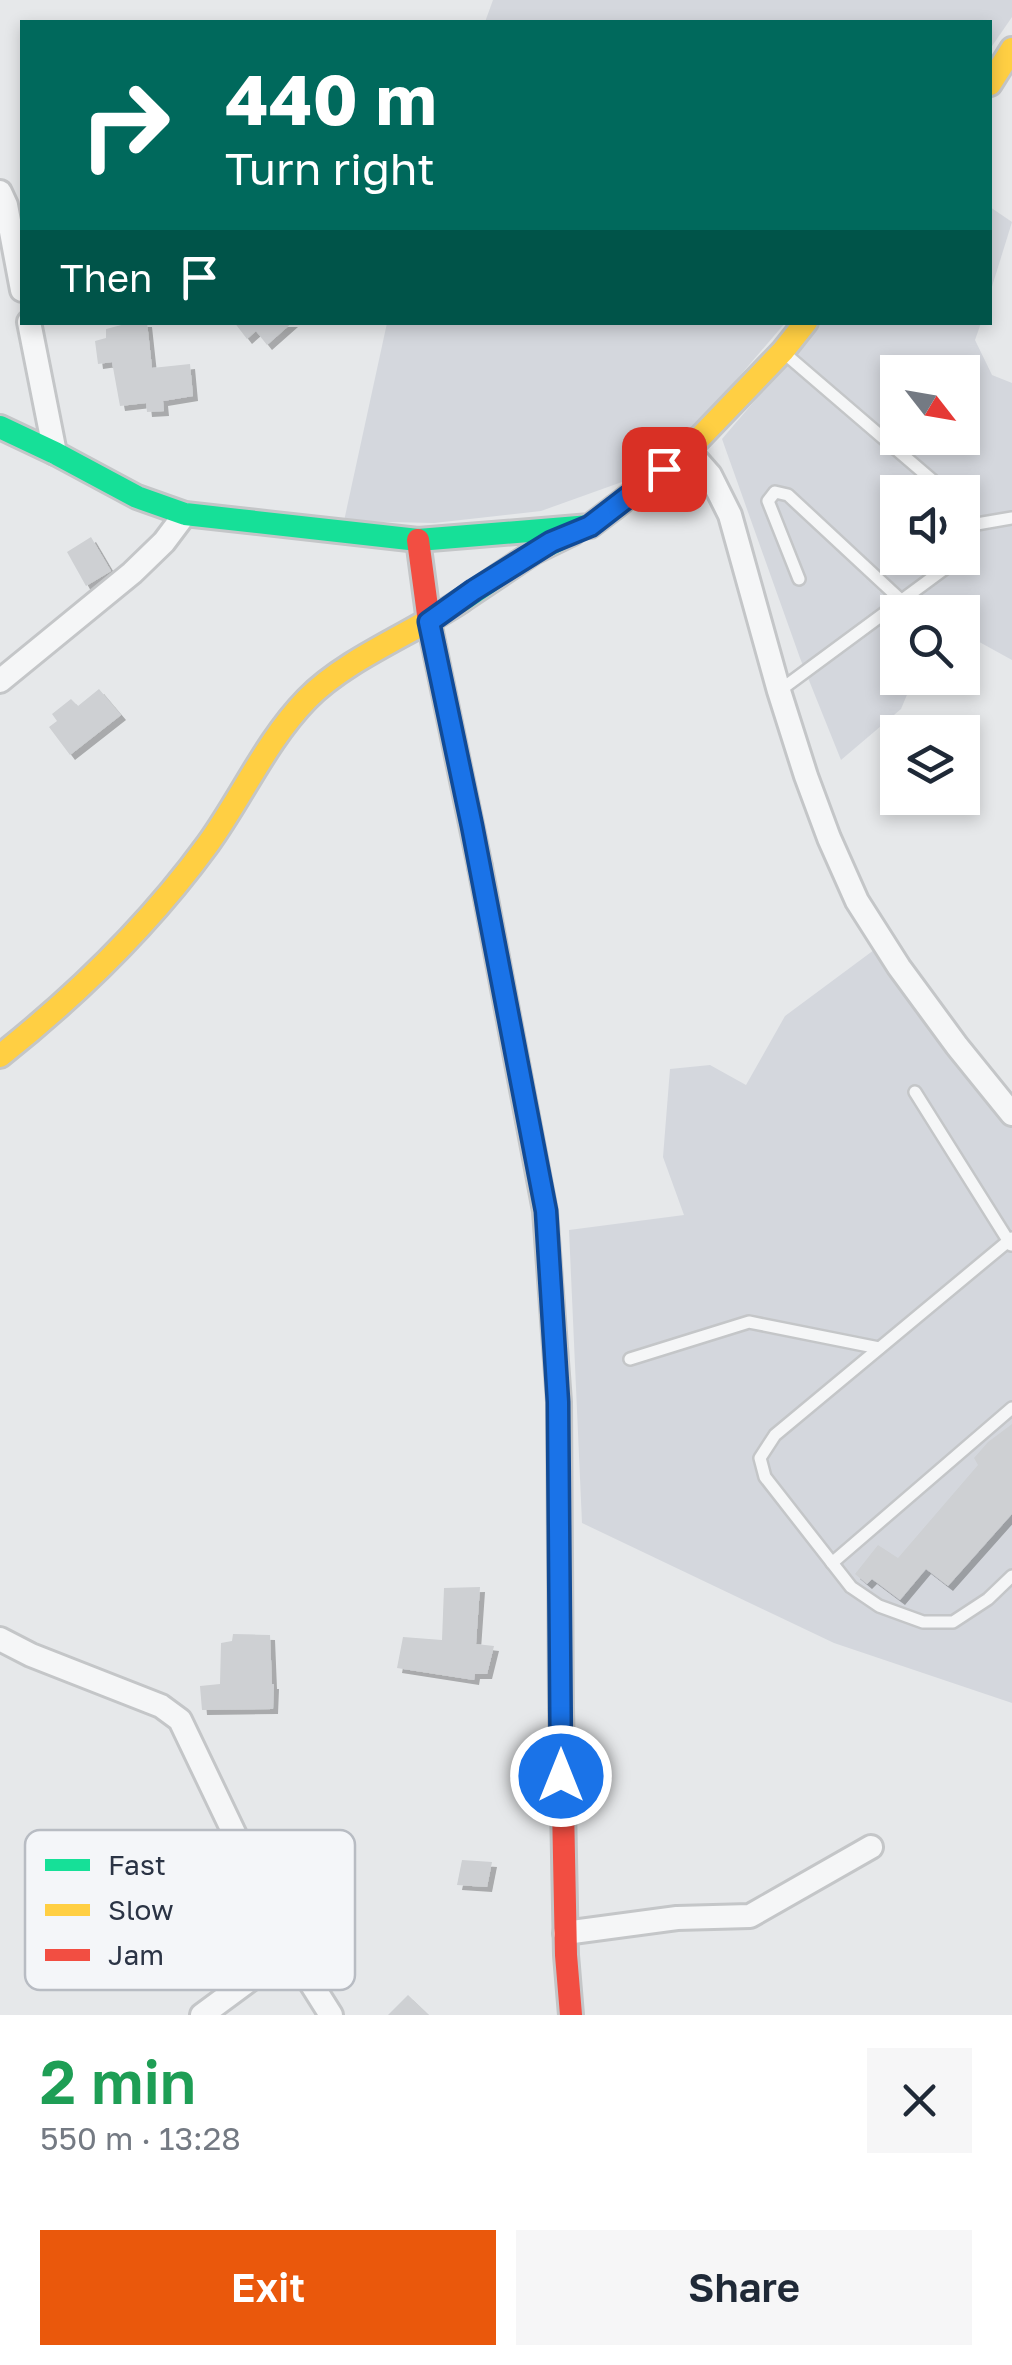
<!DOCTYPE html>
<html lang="en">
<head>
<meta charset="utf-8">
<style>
	body { margin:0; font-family:"Golos Text",sans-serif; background:#f6f6f7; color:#1f2937; height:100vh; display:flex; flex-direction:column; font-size:38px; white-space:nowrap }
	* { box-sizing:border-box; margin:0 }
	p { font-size:32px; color:#747a83 }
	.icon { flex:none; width:55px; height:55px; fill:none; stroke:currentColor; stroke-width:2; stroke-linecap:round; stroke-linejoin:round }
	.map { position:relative; height:2015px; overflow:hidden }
	.drawer { display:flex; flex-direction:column; background:#fff; flex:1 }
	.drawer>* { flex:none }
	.hud { position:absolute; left:20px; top:20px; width:972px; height:305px; border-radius:0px; box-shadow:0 5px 15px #0003; background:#00695c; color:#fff; overflow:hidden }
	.needle { width:65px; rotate:121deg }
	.buttons { position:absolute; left:880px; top:355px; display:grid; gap:20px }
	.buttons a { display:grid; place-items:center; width:100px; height:100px; border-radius:0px; background:#fff; box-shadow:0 5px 15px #0003; font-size:50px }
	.pin { position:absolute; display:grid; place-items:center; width:85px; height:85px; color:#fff; margin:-42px; border-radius:20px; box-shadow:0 5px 15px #0006 }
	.me { position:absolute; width:110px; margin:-55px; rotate:0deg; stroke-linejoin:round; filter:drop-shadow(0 0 8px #0008) }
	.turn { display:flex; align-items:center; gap:35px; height:210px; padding:0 40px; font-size:45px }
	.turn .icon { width:130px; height:130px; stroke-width:2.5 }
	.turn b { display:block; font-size:70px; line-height:85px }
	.then { display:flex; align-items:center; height:95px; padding:0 40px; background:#0003; gap:20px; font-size:38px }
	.round { display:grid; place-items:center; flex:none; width:105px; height:105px; border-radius:0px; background:#f6f6f7 }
	.summary { display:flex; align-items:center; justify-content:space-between; height:170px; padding:0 40px }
	h1 { font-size:60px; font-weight:600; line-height:75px; color:#1e9e55 }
	.button { display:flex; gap:20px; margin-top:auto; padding:20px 40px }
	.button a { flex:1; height:115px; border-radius:0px; background:#ea580c; color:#fff; font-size:40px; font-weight:600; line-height:115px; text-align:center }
	.button a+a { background:#f6f6f7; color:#1f2937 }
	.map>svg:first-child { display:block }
	.built { fill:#d4d7dd; fill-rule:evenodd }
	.building { fill:#ced0d3; filter:url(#shadow) }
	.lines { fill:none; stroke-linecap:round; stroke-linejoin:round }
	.lane-casing { stroke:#c4c6c8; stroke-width:16 }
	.street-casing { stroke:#c4c6c8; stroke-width:28 }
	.fast-casing { stroke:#c4c6c8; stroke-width:28 }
	.slow-casing { stroke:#c4c6c8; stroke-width:28 }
	.jam-casing { stroke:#c4c6c8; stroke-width:28 }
	.lane { stroke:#f5f6f7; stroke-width:11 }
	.street { stroke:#f5f6f7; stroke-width:22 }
	.fast { stroke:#16e098; stroke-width:22 }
	.slow { stroke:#ffcf43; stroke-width:22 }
	.jam { stroke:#f24e42; stroke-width:22 }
	.route-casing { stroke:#114b97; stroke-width:25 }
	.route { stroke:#1a73e8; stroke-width:18 }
	.key { fill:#f4f6f9; stroke:#b8bcc3; stroke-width:2.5 }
	.key-label { font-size:28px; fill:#2b3445 }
</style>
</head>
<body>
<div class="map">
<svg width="1012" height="2015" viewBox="0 0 1012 2015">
	<defs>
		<filter id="shadow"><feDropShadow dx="5" dy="5" stdDeviation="0" flood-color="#0004"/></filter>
	</defs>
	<rect width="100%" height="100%" fill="#e6e8ea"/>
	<!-- built -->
	<g class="built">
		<path d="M493 0H1012V17L990 49V22H485Z"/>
		<path d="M990 207 1012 222 990 293Z"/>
		<path d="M387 323H785L661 468 541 511 434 523 344 521Z"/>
		<path d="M821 323H981L975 340 992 375 1012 383V660L963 633 962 612H898V678H914L901 709 841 760 800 658 722 439ZM898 372H962V438H898ZM898 492H962V558H898Z"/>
		<path d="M878 947 1012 1126V1703L834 1643 582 1523 569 1230 684 1215 663 1157 670 1069 710 1065 746 1085 785 1016Z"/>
	</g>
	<!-- building -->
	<g class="building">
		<path d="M133 322H147L152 368 190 364 193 396 163 401 164 411 147 412 146 403 120 406 112 362 98 364 95 341 106 338V329Z"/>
		<path d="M234 322H293L267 345 256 331 247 339Z"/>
		<path d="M91 537 111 571 86 586 67 552Z"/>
		<path d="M99 689 121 715 70 755 49 727 57 721 52 714 71 699 78 706Z"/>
		<path d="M1012 1424V1514L948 1586 926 1569 900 1600 872 1579 867 1584 855 1574 878 1545 898 1558 978 1465 974 1458 988 1442Z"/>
		<path d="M480 1587 476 1644 494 1646 487 1674H475L474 1680 397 1668 403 1637 442 1640 444 1588Z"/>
		<path d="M233 1634 270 1635 272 1684H274L273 1709 202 1710 200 1686 220 1684 221 1643 232 1641Z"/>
		<path d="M462 1860 492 1862 487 1887 457 1885Z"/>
		<path d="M408 1995 429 2015H388Z"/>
	</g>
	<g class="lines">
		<defs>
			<g id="lane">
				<path d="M783 352 946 492"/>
				<path d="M962 512 971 525 962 548"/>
				<path d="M971 525 1012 518"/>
				<path d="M799 579 768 501 775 492 788 495 902 601"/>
				<path d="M779 691 959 558"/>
				<path d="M915 1092 1011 1245"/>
				<path d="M1012 1238 775 1435 760 1458 765 1477 851 1587 879 1606 923 1622H953L988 1599 1012 1576"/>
				<path d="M630 1359 749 1322 879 1348"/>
				<path d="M832 1563 1012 1408"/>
			</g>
			<g id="street">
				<path d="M0 192 6 205 22 290"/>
				<path d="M29 322 55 453"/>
				<path d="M688 450 710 475 730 515 779 691 806 776 829 838 857 901 899 967 957 1046 1012 1114"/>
				<path d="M0 681 132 573 164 542 185 514"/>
				<path d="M0 1639 31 1655 161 1706 180 1720 290 1950 331 2015"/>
				<path d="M565 1933 677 1918 750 1916 871 1847"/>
				<path d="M202 2015 290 1950"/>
			</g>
			<g id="fast">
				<path d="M0 427 55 453 137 497 185 514 418 540 590 526 615 507"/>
				<path d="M461 601 534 552 573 533"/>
			</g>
			<g id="slow">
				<path d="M990 84 1012 49"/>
				<path d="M615 507 688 450 783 351 806 322"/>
				<path d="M480 867 545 1211 559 1402 561 1708"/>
				<path d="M0 1056C78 994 149 925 208 844 242 797 266 741 307 699 346 659 413 633 461 601"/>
			</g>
			<g id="jam">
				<path d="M418 540 429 622 480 867"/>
				<path d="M561 1708 566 1955 571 2015"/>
			</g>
		</defs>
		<!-- lane casing -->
		<use href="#lane" class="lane-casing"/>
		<!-- street casing -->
		<use href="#street" class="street-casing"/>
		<!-- fast casing -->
		<use href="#fast" class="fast-casing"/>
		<!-- slow casing -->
		<use href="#slow" class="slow-casing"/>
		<!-- jam casing -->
		<use href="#jam" class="jam-casing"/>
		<!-- lane -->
		<use href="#lane" class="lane"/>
		<!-- street -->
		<use href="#street" class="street"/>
		<!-- fast -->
		<use href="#fast" class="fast"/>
		<!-- slow -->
		<use href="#slow" class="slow"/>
		<!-- jam -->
		<use href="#jam" class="jam"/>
	</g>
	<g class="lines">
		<defs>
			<path id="route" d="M561 1776 558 1402 546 1211 472 826 429 622 474 590 551 542 590 526 664 469"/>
		</defs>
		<!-- route casing -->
		<use href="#route" class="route-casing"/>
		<!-- route -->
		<use href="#route" class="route"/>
	</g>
	<!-- legend -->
	<rect x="25" y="1830" width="330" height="160" rx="15" class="key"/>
	<rect x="45" y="1859" width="45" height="12" fill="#16e098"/>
	<rect x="45" y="1904" width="45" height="12" fill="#ffcf43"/>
	<rect x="45" y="1949" width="45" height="12" fill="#f24e42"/>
	<g class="key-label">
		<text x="108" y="1875">Fast</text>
		<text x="108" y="1920">Slow</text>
		<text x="108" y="1965">Jam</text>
	</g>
</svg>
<div class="buttons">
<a><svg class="needle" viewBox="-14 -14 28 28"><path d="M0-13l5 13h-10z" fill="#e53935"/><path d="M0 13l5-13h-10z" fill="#747a83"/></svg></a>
<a><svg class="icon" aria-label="sound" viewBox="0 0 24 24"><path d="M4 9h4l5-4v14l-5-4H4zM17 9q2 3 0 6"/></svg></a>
<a><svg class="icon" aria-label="search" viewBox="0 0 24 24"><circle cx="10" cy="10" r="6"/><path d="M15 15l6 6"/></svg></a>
<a><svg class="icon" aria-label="layers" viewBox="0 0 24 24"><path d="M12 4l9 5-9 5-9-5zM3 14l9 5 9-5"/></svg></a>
</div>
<div class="pin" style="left:664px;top:469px;background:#d93025"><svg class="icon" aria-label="arrive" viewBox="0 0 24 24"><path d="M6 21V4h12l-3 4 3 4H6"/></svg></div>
<svg class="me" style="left:561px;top:1776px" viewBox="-20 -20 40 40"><circle r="17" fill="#1a73e8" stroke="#fff" stroke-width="3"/><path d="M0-11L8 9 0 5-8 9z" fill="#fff"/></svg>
<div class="hud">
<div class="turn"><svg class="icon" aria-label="right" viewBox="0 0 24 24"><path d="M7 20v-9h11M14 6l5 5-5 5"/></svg><div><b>440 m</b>Turn right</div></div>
<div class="then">Then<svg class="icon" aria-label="arrive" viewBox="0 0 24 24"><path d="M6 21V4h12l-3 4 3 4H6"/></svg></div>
</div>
</div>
<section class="drawer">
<div class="summary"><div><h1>2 min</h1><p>550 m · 13:28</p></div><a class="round"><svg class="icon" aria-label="close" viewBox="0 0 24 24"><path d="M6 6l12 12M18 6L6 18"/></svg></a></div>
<div class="button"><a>Exit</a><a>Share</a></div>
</section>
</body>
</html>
